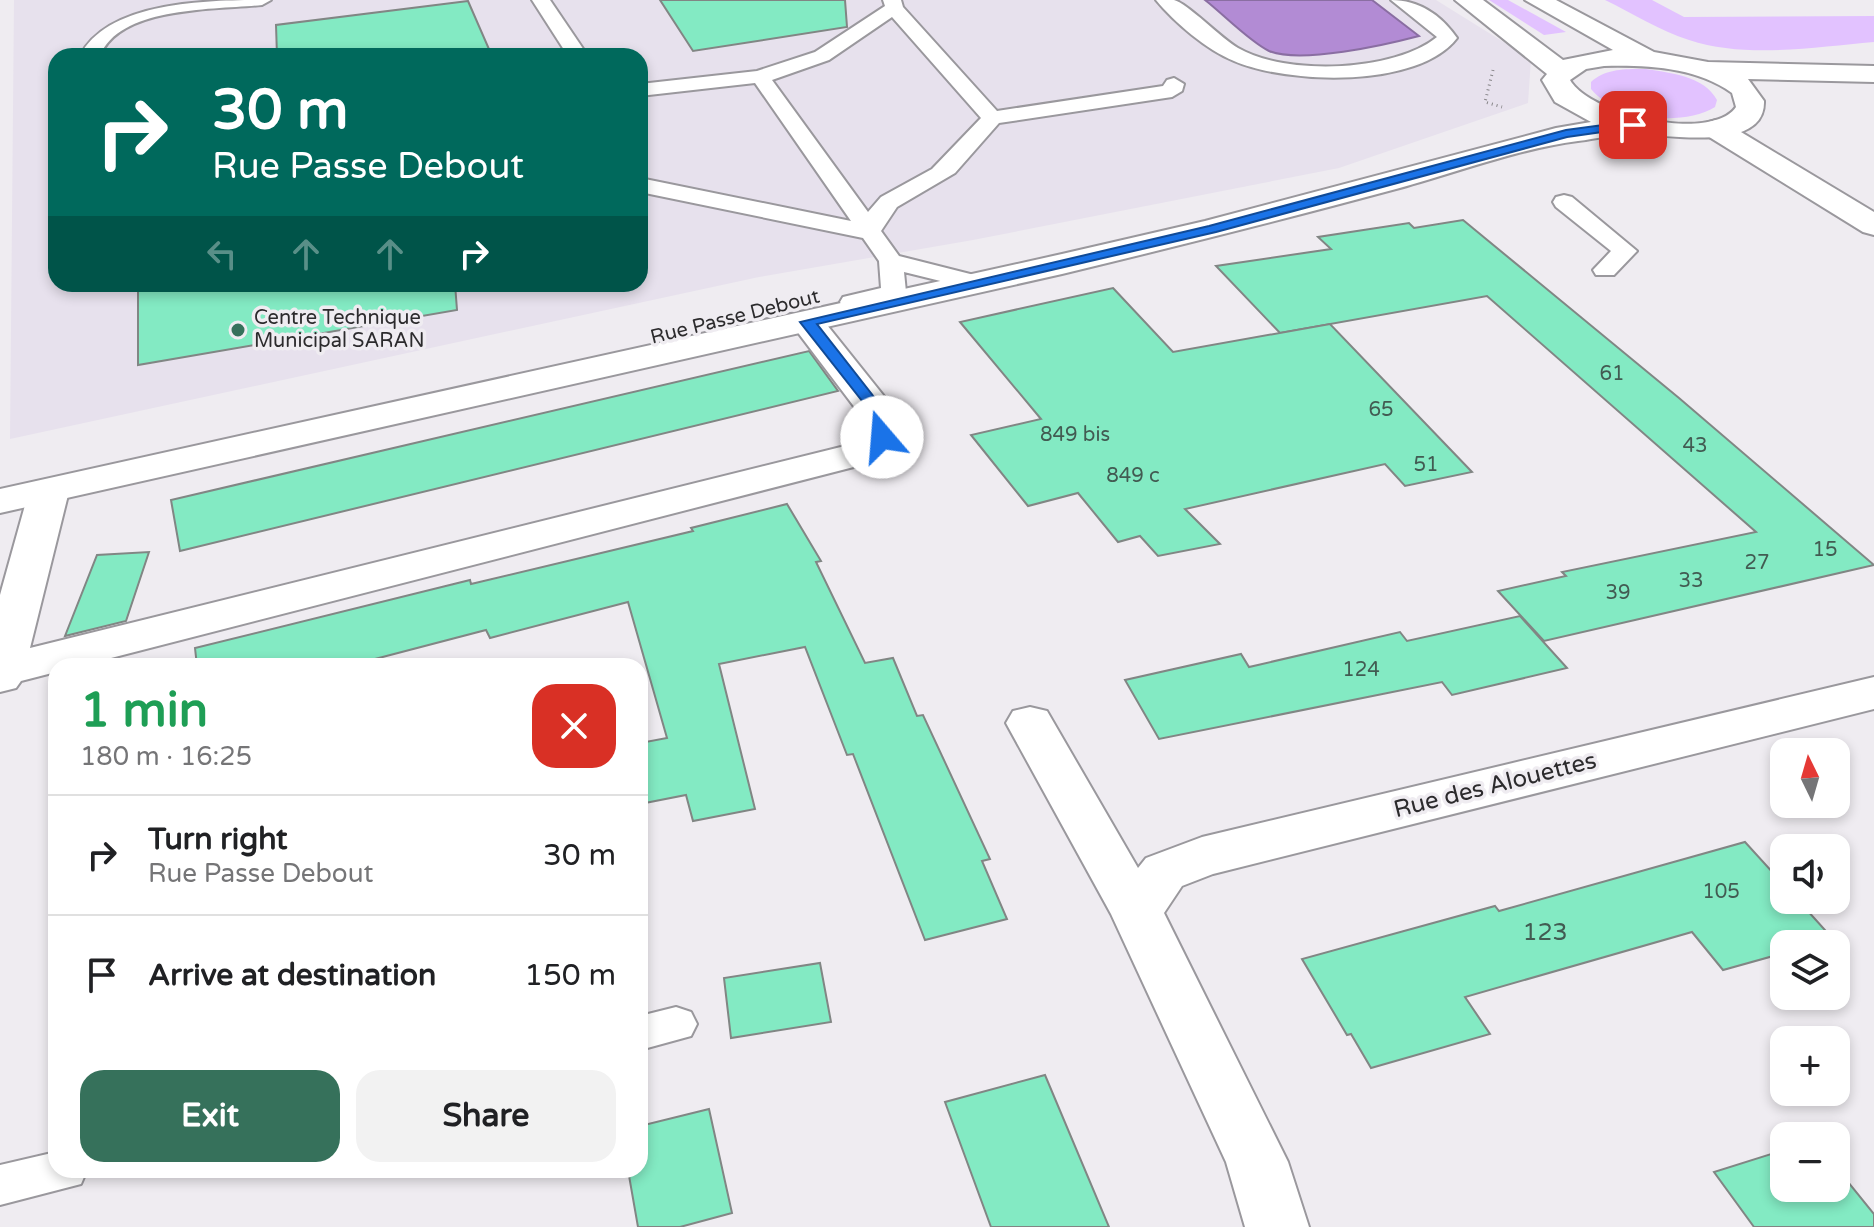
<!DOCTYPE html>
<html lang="en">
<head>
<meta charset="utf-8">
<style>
	body { margin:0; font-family:"Varela Round",sans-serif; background:#f2f2f2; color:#202124; height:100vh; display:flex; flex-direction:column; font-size:30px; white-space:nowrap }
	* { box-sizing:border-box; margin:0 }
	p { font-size:26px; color:#757577 }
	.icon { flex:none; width:44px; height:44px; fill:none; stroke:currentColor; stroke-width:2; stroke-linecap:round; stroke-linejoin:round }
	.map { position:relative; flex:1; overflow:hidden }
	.details { position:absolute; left:48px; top:658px; width:600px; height:520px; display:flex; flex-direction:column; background:#fff; border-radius:24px; box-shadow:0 4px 12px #0003 }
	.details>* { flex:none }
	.top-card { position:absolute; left:48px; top:48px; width:600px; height:244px; border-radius:24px; box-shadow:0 4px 12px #0003; background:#00695c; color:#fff; overflow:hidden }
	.needle { width:52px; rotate:355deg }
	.fabs { position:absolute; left:1770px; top:738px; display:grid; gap:16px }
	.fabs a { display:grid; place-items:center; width:80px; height:80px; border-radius:16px; background:#fff; box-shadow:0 4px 12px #0003; font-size:40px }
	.pin { position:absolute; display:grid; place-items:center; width:68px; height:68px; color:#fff; margin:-34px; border-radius:16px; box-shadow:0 4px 12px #0006 }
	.me { position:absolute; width:88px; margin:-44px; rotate:342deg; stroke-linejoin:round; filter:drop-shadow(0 0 6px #0008) }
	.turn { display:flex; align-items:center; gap:28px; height:168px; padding:0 32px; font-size:36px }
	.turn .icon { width:104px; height:104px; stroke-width:2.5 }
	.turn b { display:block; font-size:56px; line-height:68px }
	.lanes { display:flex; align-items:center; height:76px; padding:0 32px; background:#0003; justify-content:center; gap:40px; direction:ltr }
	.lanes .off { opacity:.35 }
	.round { display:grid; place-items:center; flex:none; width:84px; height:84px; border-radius:24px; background:#f2f2f2 }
	.overview { display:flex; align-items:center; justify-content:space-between; height:136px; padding:0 32px }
	h1 { font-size:48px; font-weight:700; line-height:60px; color:#1e9e55 }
	.button { display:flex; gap:16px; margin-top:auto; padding:16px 32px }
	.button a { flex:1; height:92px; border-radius:24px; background:#36715b; color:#fff; font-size:32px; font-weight:700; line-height:92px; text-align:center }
	.button a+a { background:#f2f2f2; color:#202124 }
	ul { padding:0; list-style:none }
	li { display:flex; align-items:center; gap:24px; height:120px; padding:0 32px; border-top:2px solid #e0e0e0 }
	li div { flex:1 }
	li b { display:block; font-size:30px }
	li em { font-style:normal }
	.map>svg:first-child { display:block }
	.built { fill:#e7e1ed; fill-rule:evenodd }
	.green { fill:#e2c2ff }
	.water { fill:#b28bd4; stroke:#8a6ea2; stroke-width:2 }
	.building { fill:#83eac3; stroke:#818684; stroke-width:2 }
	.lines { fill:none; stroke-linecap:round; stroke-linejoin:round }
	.service-casing { stroke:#9a989d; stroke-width:4 }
	.minor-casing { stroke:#9a989d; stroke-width:4 }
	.secondary-casing { stroke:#9a989d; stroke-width:4 }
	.path { stroke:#878588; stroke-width:3; stroke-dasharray:1 4; stroke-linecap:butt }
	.service { fill:#fff; fill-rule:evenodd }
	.minor { fill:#fff; fill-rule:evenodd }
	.secondary { fill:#fff; fill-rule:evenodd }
	.route { fill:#1a73e8; stroke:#114b97; stroke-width:2 }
	.poi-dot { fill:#36715b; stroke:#efecf1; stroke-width:3 }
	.labels { text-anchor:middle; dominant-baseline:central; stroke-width:7; stroke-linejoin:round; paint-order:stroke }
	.far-street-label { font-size:20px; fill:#2c2b2d; stroke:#efecf1 }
	.far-poi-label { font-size:20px; fill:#2c2b2d; stroke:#efecf1; text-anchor:start }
	.number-label { font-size:20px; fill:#425b52 }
	.street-label { font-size:24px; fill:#2c2b2d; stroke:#efecf1 }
	.near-number-label { font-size:24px; fill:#425b52 }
</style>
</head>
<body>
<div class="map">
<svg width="1874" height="1227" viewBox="0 0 1874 1227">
	<rect width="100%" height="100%" fill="#efecf1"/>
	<!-- built -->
	<path class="built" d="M14 0H1436L1531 59 1528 103 1339 168 973 240 759 277 10 439ZM56 56H640V284H56Z"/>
	<!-- green -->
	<g class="green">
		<path d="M1489 0H1508L1566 32 1544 35Z"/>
		<path d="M1605 0H1652L1684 17 1874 16V42C1815 47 1747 59 1689 40 1660 31 1632 13 1605 0Z"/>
		<path d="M1646 69C1671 73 1704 76 1717 100L1715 107C1682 127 1616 120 1591 89V82C1606 68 1627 69 1646 69Z"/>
	</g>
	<!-- water -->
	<path class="water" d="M1205 0H1372L1419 36C1385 45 1301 64 1269 51 1250 42 1223 14 1205 0Z"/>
	<!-- building -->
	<g class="building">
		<path d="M660 0H845L847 27 693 51Z"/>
		<path d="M468 1 492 56H277L276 25Z"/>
		<path d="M1463 220 1679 398 1874 565 1544 641 1498 591 1566 576 1562 572 1756 532 1487 296 1280 333 1216 266 1331 249 1318 237 1409 223 1414 228Z"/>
		<path d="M138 284H455L457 310 138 365Z"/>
		<path d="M1113 288 1173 352 1330 324 1472 472 1405 486 1385 464 1185 509 1220 544 1158 556 1140 536 1118 542 1078 493 1028 506 971 435 1041 419 960 322Z"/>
		<path d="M809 351 838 391 180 551 171 500Z"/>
		<path d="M787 504 821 561 816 562 865 663 893 658 917 716 923 715 990 859 982 861 1007 919 925 940 853 754 847 755 805 647 719 664 755 809 693 821 686 795 640 804V743L667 738 628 602 490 638 486 630 375 659 377 666H197L195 648 470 580 471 584 693 531 691 528Z"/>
		<path d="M149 552 126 621 65 636 97 555Z"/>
		<path d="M1520 616 1567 668 1452 695 1442 682 1159 739 1125 680 1241 654 1249 667 1400 632 1407 641Z"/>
		<path d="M1745 842 1784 885V900H1798L1833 939 1815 944H1784V953L1723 970 1692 932 1465 997 1490 1034 1371 1068 1351 1034 1347 1035 1302 959 1495 906 1499 911Z"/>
		<path d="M820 963 831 1022 731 1038 724 978Z"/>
		<path d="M1045 1075 1109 1227H991L945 1102Z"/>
		<path d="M709 1109 732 1213 680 1227H638L628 1170H640V1126Z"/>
		<path d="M1784 1150V1188H1836V1167L1874 1214V1227H1754L1714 1172Z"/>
	</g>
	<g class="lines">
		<defs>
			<g id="service">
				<path d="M271 0 262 5C215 10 120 6 100 56H80C108 0 212 0 271 0Z"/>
				<path d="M532 0H550L588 56H568Z"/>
				<path d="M883 0H901L903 7 997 111 1163 86 1167 80 1174 78 1184 84 1182 91 1172 97 999 123 955 173 897 207 881 231 899 256 986 278 989 283 977 290 904 272 906 292 903 297 852 309 843 307 840 302 843 297 881 288 879 261 863 238 640 192V178L851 221 755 83 640 96V84L757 71 815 52 885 6ZM892 17 981 118 932 169 881 197 868 212 772 80 829 60Z"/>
				<path d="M1156 0C1161 0 1169 0 1174 0 1187 3 1222 39 1238 48 1286 76 1394 72 1437 37L1391 0C1419 0 1441 15 1457 38 1418 89 1287 84 1234 61 1207 50 1174 22 1156 0Z"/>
				<path d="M1564 195 1572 197 1637 251 1614 275H1596L1593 270 1611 251 1556 207 1553 202 1556 197Z"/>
				<path d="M676 1007 691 1012 697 1024 691 1036 640 1050V1016Z"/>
				<path d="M56 1152V1170H87L81 1184 0 1205V1165Z"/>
			</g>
			<g id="minor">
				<path d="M1716 120 1726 123 1874 212V235L1863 232 1706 135 1702 129 1706 123Z"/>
				<path d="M807 312 819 315 903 420 901 437 881 460 80 666H56V672L21 681 16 688 0 692V595L29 491 35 482 49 479 63 482 69 491 30 648 853 444 863 434 865 421 790 322 795 315Z"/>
				<path d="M1874 677V709L1213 874 1182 886 1164 913 1288 1162 1309 1227H1245L1226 1162 1111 914 1006 723 1013 711 1030 707 1047 711 1138 868 1146 858 1202 837Z"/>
			</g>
			<path id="secondary" d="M1455 0H1483L1563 60 1613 50 1525 0H1556L1654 52 1708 62 1874 66V82L1748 79 1764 101C1766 155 1660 133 1631 134 1614 134 1595 139 1578 141 1517 149 1455 173 1396 189 1285 219 1174 247 1062 274L0 513V489L1062 254 1205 221 1556 128 1591 122 1555 102 1542 80 1547 74ZM1604 66C1647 65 1696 67 1732 93L1736 107C1711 143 1590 115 1570 80L1586 69Z"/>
		</defs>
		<!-- service casing -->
		<use href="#service" class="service-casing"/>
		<!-- minor casing -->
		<use href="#minor" class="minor-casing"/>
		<!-- secondary casing -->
		<use href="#secondary" class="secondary-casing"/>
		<!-- path -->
		<path class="path" d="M1493 70 1485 102 1502 107"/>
		<!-- service -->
		<use href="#service" class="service"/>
		<!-- minor -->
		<use href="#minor" class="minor"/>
		<!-- secondary -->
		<use href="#secondary" class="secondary"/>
	</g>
	<!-- route -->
	<path class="route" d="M1633 121 1639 125 1637 127 1567 137 1216 232 817 324 892 420 890 437 882 442 874 437 877 420 800 322 1209 226 1566 130Z"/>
	<!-- markers -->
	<circle class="poi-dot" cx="238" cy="330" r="8"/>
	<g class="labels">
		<!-- far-street labels -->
		<g class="far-street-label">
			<text transform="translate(735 317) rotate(-14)">Rue Passe Debout</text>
		</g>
		<!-- far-poi labels -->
		<g class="far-poi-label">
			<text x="254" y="318">Centre Technique<tspan x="254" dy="23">Municipal SARAN</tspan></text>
		</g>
		<!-- number labels -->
		<g class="number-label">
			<text x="1612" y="374">61</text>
			<text x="1381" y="410">65</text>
			<text x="1075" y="435">849 bis</text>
			<text x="1695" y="446">43</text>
			<text x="1426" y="465">51</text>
			<text x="1133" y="476">849 c</text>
			<text x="1825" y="550">15</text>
			<text x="1757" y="563">27</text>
			<text x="1691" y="581">33</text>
			<text x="1618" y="593">39</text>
			<text x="1361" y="670">124</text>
			<text x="1721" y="892">105</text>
		</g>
		<!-- street labels -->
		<g class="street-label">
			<text transform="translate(1495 785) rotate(-14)">Rue des Alouettes</text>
		</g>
		<!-- near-number labels -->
		<g class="near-number-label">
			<text x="1545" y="932">123</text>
		</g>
	</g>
</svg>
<div class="fabs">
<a><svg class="needle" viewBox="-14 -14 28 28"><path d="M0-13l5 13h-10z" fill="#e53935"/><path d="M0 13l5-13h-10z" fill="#757577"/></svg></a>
<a><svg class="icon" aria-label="sound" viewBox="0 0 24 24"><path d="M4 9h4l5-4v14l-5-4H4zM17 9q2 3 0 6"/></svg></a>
<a><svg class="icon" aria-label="layers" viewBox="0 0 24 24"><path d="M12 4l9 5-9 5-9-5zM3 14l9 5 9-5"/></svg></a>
<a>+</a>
<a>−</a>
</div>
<div class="pin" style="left:1633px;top:125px;background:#d93025"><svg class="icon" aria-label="arrive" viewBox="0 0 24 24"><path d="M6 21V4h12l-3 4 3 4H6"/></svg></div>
<svg class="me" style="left:882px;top:437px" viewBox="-20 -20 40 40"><circle r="19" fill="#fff"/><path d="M0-13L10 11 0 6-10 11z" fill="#1a73e8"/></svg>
<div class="top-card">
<div class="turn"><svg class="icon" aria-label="right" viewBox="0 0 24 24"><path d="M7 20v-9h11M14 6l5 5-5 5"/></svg><div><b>30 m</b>Rue Passe Debout</div></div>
<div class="lanes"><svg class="icon off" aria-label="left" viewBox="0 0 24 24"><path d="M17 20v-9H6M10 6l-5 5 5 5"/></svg><svg class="icon off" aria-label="ahead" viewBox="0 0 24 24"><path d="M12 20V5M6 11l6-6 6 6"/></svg><svg class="icon off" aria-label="ahead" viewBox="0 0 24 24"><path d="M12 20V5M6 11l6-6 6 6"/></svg><svg class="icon" aria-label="right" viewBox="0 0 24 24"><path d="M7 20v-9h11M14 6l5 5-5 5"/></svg></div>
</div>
<section class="details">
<div class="overview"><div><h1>1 min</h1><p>180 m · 16:25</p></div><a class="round" style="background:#d93025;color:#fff"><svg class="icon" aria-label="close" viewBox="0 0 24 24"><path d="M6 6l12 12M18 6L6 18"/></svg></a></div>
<ul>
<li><svg class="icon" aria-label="right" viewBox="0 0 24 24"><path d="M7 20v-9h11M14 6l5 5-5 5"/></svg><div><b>Turn right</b><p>Rue Passe Debout</p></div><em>30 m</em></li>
<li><svg class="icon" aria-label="arrive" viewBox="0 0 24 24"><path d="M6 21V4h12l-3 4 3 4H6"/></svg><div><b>Arrive at destination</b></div><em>150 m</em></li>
</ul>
<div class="button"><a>Exit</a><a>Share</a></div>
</section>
</div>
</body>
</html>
